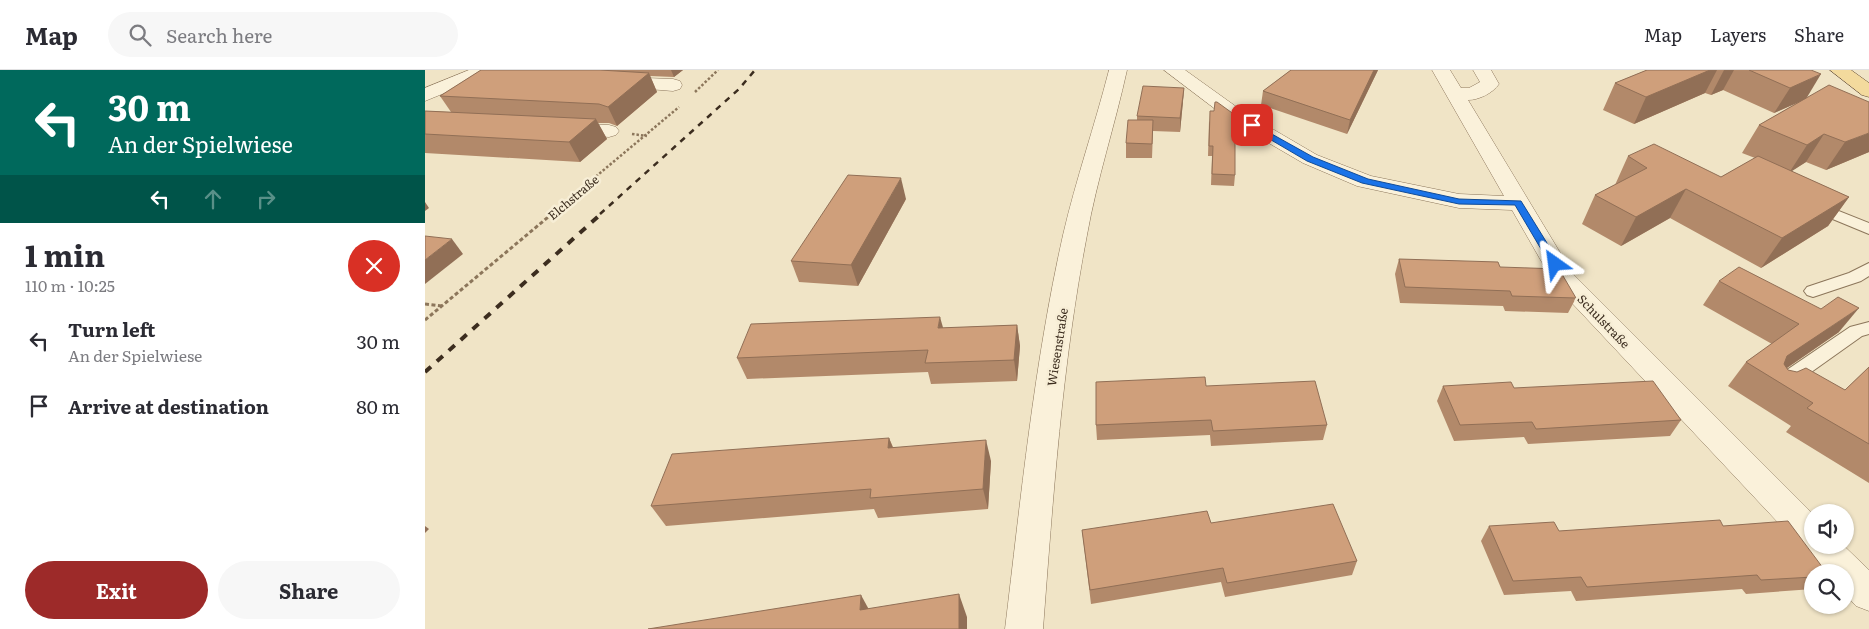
<!DOCTYPE html>
<html lang="en">
<head>
<meta charset="utf-8">
<style>
	body { margin:0; font-family:Literata,serif; background:#f7f7f7; color:#2b2b33; height:100vh; display:flex; flex-direction:column; font-size:19px; white-space:nowrap }
	* { box-sizing:border-box; margin:0 }
	p { font-size:16px; color:#7c7c81 }
	.icon { flex:none; width:28px; height:28px; fill:none; stroke:currentColor; stroke-width:2; stroke-linecap:round; stroke-linejoin:round }
	.map { position:relative; flex:1; overflow:hidden }
	.details { display:flex; flex-direction:column; background:#fff; width:425px }
	.details>* { flex:none }
	.guide { background:#00695c; color:#fff; overflow:hidden }
	.buttons { position:absolute; left:1379px; top:434px; display:grid; gap:10px }
	.buttons a { display:grid; place-items:center; width:50px; height:50px; border-radius:50%; background:#fff; box-shadow:0 1px 4px #0004; font-size:25px }
	.pin { position:absolute; display:grid; place-items:center; width:42px; height:42px; color:#fff; margin:-21px; border-radius:10px; box-shadow:0 2px 8px #0006 }
	.me { position:absolute; width:55px; margin:-28px; rotate:329deg; stroke-linejoin:round; filter:drop-shadow(0 0 4px #0008) }
	.turn { display:flex; align-items:center; gap:18px; height:105px; padding:0 25px; font-size:22px }
	.turn .icon { width:65px; height:65px; stroke-width:2.5 }
	.turn b { display:block; font-size:35px; line-height:42px }
	.lanes { display:flex; align-items:center; height:48px; padding:0 25px; background:#0003; justify-content:center; gap:25px; direction:ltr }
	.lanes .off { opacity:.35 }
	.round { display:grid; place-items:center; flex:none; width:52px; height:52px; border-radius:26px; background:#f7f7f7 }
	.summary { display:flex; align-items:center; justify-content:space-between; height:85px; padding:0 25px }
	h1 { font-size:30px; font-weight:700; line-height:38px }
	.cta { display:flex; gap:10px; margin-top:auto; padding:10px 25px }
	.cta a { flex:1; height:58px; border-radius:30px; background:#9d2a29; color:#fff; font-size:20px; font-weight:700; line-height:58px; text-align:center }
	.cta a+a { background:#f7f7f7; color:#2b2b33 }
	ul { padding:0; list-style:none }
	li { display:flex; align-items:center; gap:15px; height:65px; padding:0 25px }
	li div { flex:1 }
	li b { display:block; font-size:19px }
	li em { font-style:normal }
	header { display:flex; align-items:center; gap:30px; box-sizing:border-box; height:70px; padding:0 25px; background:#fff; border-bottom:1px solid #e1e1e2 }
	header strong { font-size:24px }
	nav { display:flex; gap:28px; margin-inline-start:auto; font-size:18px }
	.search { width:350px; height:45px; background:#f7f7f7; display:flex; align-items:center; gap:12px; box-sizing:border-box; padding:0 18px; border-radius:28px; color:#7c7c81; font-size:19px }
	main { display:flex; flex:1; min-height:0 }
	.map>svg:first-child { display:block }
	.lines { fill:none; stroke-linecap:round; stroke-linejoin:round }
	.service-casing { stroke:#8c765b; stroke-width:2 }
	.minor-casing { stroke:#8c765b; stroke-width:1 }
	.primary-casing { stroke:#5a432f; stroke-width:1 }
	.path-far1 { stroke:#8c765b; stroke-width:2.5; stroke-dasharray:2.5 2; stroke-linecap:butt }
	.path { stroke:#8c765b; stroke-width:3; stroke-dasharray:4 2.5; stroke-linecap:butt }
	.service { fill:#faf1da; fill-rule:evenodd }
	.minor { fill:#faf1da; fill-rule:evenodd }
	.primary { fill:#f3da9d; fill-rule:evenodd }
	.rail-far1 { stroke:#3c2d1f; stroke-width:2.5; stroke-dasharray:6 6; stroke-linecap:butt }
	.rail { stroke:#3c2d1f; stroke-width:4; stroke-dasharray:8 8; stroke-linecap:butt }
	.wall { fill:#b2896a }
	.shaded-wall { fill:#916f56 }
	.building { fill:#cf9f7b; stroke:#916f56 }
	.route { fill:#1a73e8; stroke:#114b97 }
	.labels { text-anchor:middle; dominant-baseline:central; stroke-width:5; stroke-linejoin:round; paint-order:stroke }
	.street-label { font-size:12px; fill:#3c2d1f; stroke:#f7eed6 }
</style>
</head>
<body>
<header>
<strong>Map</strong>
<div class="search"><svg class="icon" aria-label="search" viewBox="0 0 24 24"><circle cx="10" cy="10" r="6"/><path d="M15 15l6 6"/></svg>Search here</div>
<nav><a>Map</a><a>Layers</a><a>Share</a></nav>
</header>
<main>
<section class="details">
<div class="guide">
<div class="turn"><svg class="icon" aria-label="left" viewBox="0 0 24 24"><path d="M17 20v-9H6M10 6l-5 5 5 5"/></svg><div><b>30 m</b>An der Spielwiese</div></div>
<div class="lanes"><svg class="icon" aria-label="left" viewBox="0 0 24 24"><path d="M17 20v-9H6M10 6l-5 5 5 5"/></svg><svg class="icon off" aria-label="ahead" viewBox="0 0 24 24"><path d="M12 20V5M6 11l6-6 6 6"/></svg><svg class="icon off" aria-label="right" viewBox="0 0 24 24"><path d="M7 20v-9h11M14 6l5 5-5 5"/></svg></div>
</div>
<div class="summary"><div><h1>1 min</h1><p>110 m · 10:25</p></div><a class="round" style="background:#d93025;color:#fff"><svg class="icon" aria-label="close" viewBox="0 0 24 24"><path d="M6 6l12 12M18 6L6 18"/></svg></a></div>
<ul>
<li><svg class="icon" aria-label="left" viewBox="0 0 24 24"><path d="M17 20v-9H6M10 6l-5 5 5 5"/></svg><div><b>Turn left</b><p>An der Spielwiese</p></div><em>30 m</em></li>
<li><svg class="icon" aria-label="arrive" viewBox="0 0 24 24"><path d="M6 21V4h12l-3 4 3 4H6"/></svg><div><b>Arrive at destination</b></div><em>80 m</em></li>
</ul>
<div class="cta"><a>Exit</a><a>Share</a></div>
</section>
<div class="map">
<svg width="1444" height="559" viewBox="0 0 1444 559">
	<rect width="100%" height="100%" fill="#f0e4c6"/>
	<g class="lines">
		<defs>
			<g id="service">
				<path d="M1386 130 1444 153V164L1381 138 1378 135Z"/>
				<path d="M1444 193V206L1436 211 1388 227 1382 225 1379 221 1382 217 1424 203Z"/>
				<path d="M1444 252V264L1437 266 1361 320 1354 322 1347 320 1344 315 1347 310 1425 257Z"/>
			</g>
			<g id="minor">
				<path d="M44 0H69L66 4 0 31V18Z"/>
				<path d="M684 0H702C690 55 672 109 662 165 637 295 628 428 618 559H580C596 427 609 294 638 165 651 109 670 55 684 0Z"/>
				<path d="M739 0H760L820 43 892 85 946 106 1034 124 1079 126 1007 0H1025L1036 18H1044L1055 12 1048 0H1066L1074 14C1068 23 1054 30 1043 30L1148 204 1388 444V475H1418L1444 500V541L1431 536 1420 524V502H1399L1383 486 1380 479 1376 477 1130 215 1087 140 1034 138 932 116 878 93 806 51Z"/>
				<path d="M193 7 248 9 255 11 257 15 255 19 248 21 187 16 184 12 187 8Z"/>
				<path d="M139 53 184 55 191 57 194 61 191 65 184 67 132 63 129 59 132 55Z"/>
			</g>
			<path id="primary" d="M1405 0H1426L1444 13V27L1437 25Z"/>
		</defs>
		<!-- service casing -->
		<use href="#service" class="service-casing"/>
		<!-- minor casing -->
		<use href="#minor" class="minor-casing"/>
		<!-- primary casing -->
		<use href="#primary" class="primary-casing"/>
		<!-- path-far1 -->
		<g class="path-far1">
			<path d="M270 22 293 0"/>
			<path d="M207 64 222 66"/>
			<path d="M126 144 254 37"/>
		</g>
		<!-- path -->
		<g class="path">
			<path d="M0 234 17 236"/>
			<path d="M0 250 128 143"/>
		</g>
		<!-- service -->
		<use href="#service" class="service"/>
		<!-- minor -->
		<use href="#minor" class="minor"/>
		<!-- primary -->
		<use href="#primary" class="primary"/>
		<!-- rail-far1 -->
		<path class="rail-far1" d="M175 144 314 19 330 0"/>
		<!-- rail -->
		<path class="rail" d="M0 302 177 143"/>
	</g>
	<!-- wall -->
	<g class="wall">
		<path d="M56 0H258L249 7 225 6 232 22 192 56 184 53H173L182 69 155 92 0 83V41L26 42 15 26Z"/>
		<path d="M866 0H953L922 64 836 35 838 21Z"/>
		<path d="M1222 0H1386L1381 28 1444 82 1401 100 1381 92 1366 101 1424 127 1403 156 1336 198 1245 148 1196 176 1157 154 1170 125 1190 115 1203 86 1296 107 1330 88 1317 83 1334 55 1374 32 1349 43 1298 20 1286 25 1280 23 1209 54 1178 40 1190 13Z"/>
		<path d="M759 18 758 31 755 62 728 61 727 88H701V73L712 50V46Z"/>
		<path d="M784 51 810 105 809 116 786 115 787 86H783Z"/>
		<path d="M481 129 433 216 374 212 366 191Z"/>
		<path d="M974 189 1075 197 1151 228 1143 243 1080 241 1078 236 975 233 970 204Z"/>
		<path d="M1294 211 1414 262 1362 298 1363 300 1420 320 1444 297V413L1361 362 1366 356 1303 316 1321 292 1347 274 1278 235Z"/>
		<path d="M592 255 595 276 592 311 506 314 503 302 322 309 312 288 518 258Z"/>
		<path d="M781 316 902 355 898 370 786 376 785 365 672 370 671 355Z"/>
		<path d="M1018 316 1089 318 1256 350 1245 366 1103 374 1099 367 1029 371 1012 331Z"/>
		<path d="M464 368 468 377 566 391 563 439 453 448 449 439 241 456 226 436Z"/>
		<path d="M786 453 932 491 927 505 800 527 796 512 666 534 657 460Z"/>
		<path d="M1064 456 1134 461 1298 456 1388 502V519L1321 524 1317 519 1151 531 1146 521 1079 525 1056 471Z"/>
	</g>
	<!-- shaded-wall -->
	<g class="shaded-wall">
		<path d="M246 0H258L249 7Z"/>
		<path d="M949 0H953L922 64 925 50Z"/>
		<path d="M1285 0H1292L1280 23 1209 54 1221 27Z"/>
		<path d="M1299 0H1309L1298 20 1286 25Z"/>
		<path d="M224 3 232 22 192 56 183 37Z"/>
		<path d="M1396 4 1381 29 1349 43 1365 18Z"/>
		<path d="M759 18 758 31 755 62V48Z"/>
		<path d="M171 49 182 69 155 92 144 72Z"/>
		<path d="M1444 63V82L1401 100 1420 72Z"/>
		<path d="M1399 64 1381 92 1364 103 1382 75Z"/>
		<path d="M476 108 481 129 433 216 426 195Z"/>
		<path d="M1261 119 1245 148 1196 176 1211 147Z"/>
		<path d="M1424 127 1403 156 1336 198 1357 168Z"/>
		<path d="M0 132 4 138 0 141Z"/>
		<path d="M27 169 38 184 0 214V190Z"/>
		<path d="M1434 238 1414 262 1347 308 1362 286Z"/>
		<path d="M515 247 521 268 513 258Z"/>
		<path d="M592 255 595 276 592 311 589 290Z"/>
		<path d="M464 368 472 389 463 378Z"/>
		<path d="M561 370 566 391 563 439 558 419Z"/>
		<path d="M0 456 4 459 0 463Z"/>
		<path d="M534 524 542 547V559H534Z"/>
		<path d="M436 525 448 547 435 540Z"/>
	</g>
	<!-- building -->
	<g class="building">
		<path d="M56 0H175L224 3 183 37 174 34 15 26Z"/>
		<path d="M866 0H949L925 50 838 21Z"/>
		<path d="M1222 0H1285L1221 27 1190 13Z"/>
		<path d="M1324 0H1386L1396 4 1365 18Z"/>
		<path d="M1404 15 1444 32V63L1420 72 1399 64 1382 75 1334 55Z"/>
		<path d="M718 16 759 18 755 48 712 46Z"/>
		<path d="M790 32H792L810 45V105L787 104 788 76H784L785 41H789Z"/>
		<path d="M0 41 171 49 144 72 0 64Z"/>
		<path d="M703 50H728L727 74 701 73Z"/>
		<path d="M1229 74 1296 107 1333 86 1424 127 1357 168 1261 119 1211 147 1170 125 1222 98 1203 86Z"/>
		<path d="M423 105 476 108 426 195 366 191Z"/>
		<path d="M0 166 27 169 0 190Z"/>
		<path d="M974 189 1073 192 1075 197 1134 199 1151 228 1087 226 1085 221 980 217Z"/>
		<path d="M1314 197 1396 239 1413 227 1434 238 1362 286 1359 294 1363 300 1372 302 1381 298 1420 320 1444 297V374L1382 338 1388 333 1321 292 1374 254 1294 211Z"/>
		<path d="M515 247 513 258 592 255 589 290 500 293 503 280 312 288 326 254Z"/>
		<path d="M780 307 781 316 890 311 902 355 788 361 786 350 671 355V312Z"/>
		<path d="M1228 311 1256 350 1111 359 1107 352 1035 355 1018 316 1086 312 1089 318Z"/>
		<path d="M464 368 463 378 561 370 558 419 445 428 446 419 226 436 247 384Z"/>
		<path d="M908 434 932 491 802 513 798 498 665 520 657 460 782 441 786 453Z"/>
		<path d="M1295 450 1298 456 1363 451 1401 502H1388V507L1336 510 1332 505 1162 517 1156 507 1088 511 1064 456 1129 452 1134 461Z"/>
		<path d="M534 524V559H223L436 525 435 540Z"/>
	</g>
	<!-- route -->
	<path class="route" d="M827 53 888 87 943 109 1034 129 1096 131 1135 194 1133 196H1126L1090 135 1034 134 937 113 882 91 824 57 823 55Z"/>
	<g class="labels">
		<!-- street labels -->
		<g class="street-label">
			<text transform="translate(148 127) rotate(-40)">Elchstraße</text>
			<text transform="translate(1179 251) rotate(46)">Schulstraße</text>
			<text transform="translate(632 277) rotate(-81)">Wiesenstraße</text>
		</g>
	</g>
</svg>
<div class="buttons">
<a><svg class="icon" aria-label="sound" viewBox="0 0 24 24"><path d="M4 9h4l5-4v14l-5-4H4zM17 9q2 3 0 6"/></svg></a>
<a><svg class="icon" aria-label="search" viewBox="0 0 24 24"><circle cx="10" cy="10" r="6"/><path d="M15 15l6 6"/></svg></a>
</div>
<div class="pin" style="left:827px;top:55px;background:#d93025"><svg class="icon" aria-label="arrive" viewBox="0 0 24 24"><path d="M6 21V4h12l-3 4 3 4H6"/></svg></div>
<svg class="me" style="left:1130px;top:194px" viewBox="-20 -20 40 40"><path d="M0-17L14 15 0 8-14 15z" fill="#1a73e8" stroke="#fff" stroke-width="4"/></svg>
</div>
</main>
</body>
</html>
